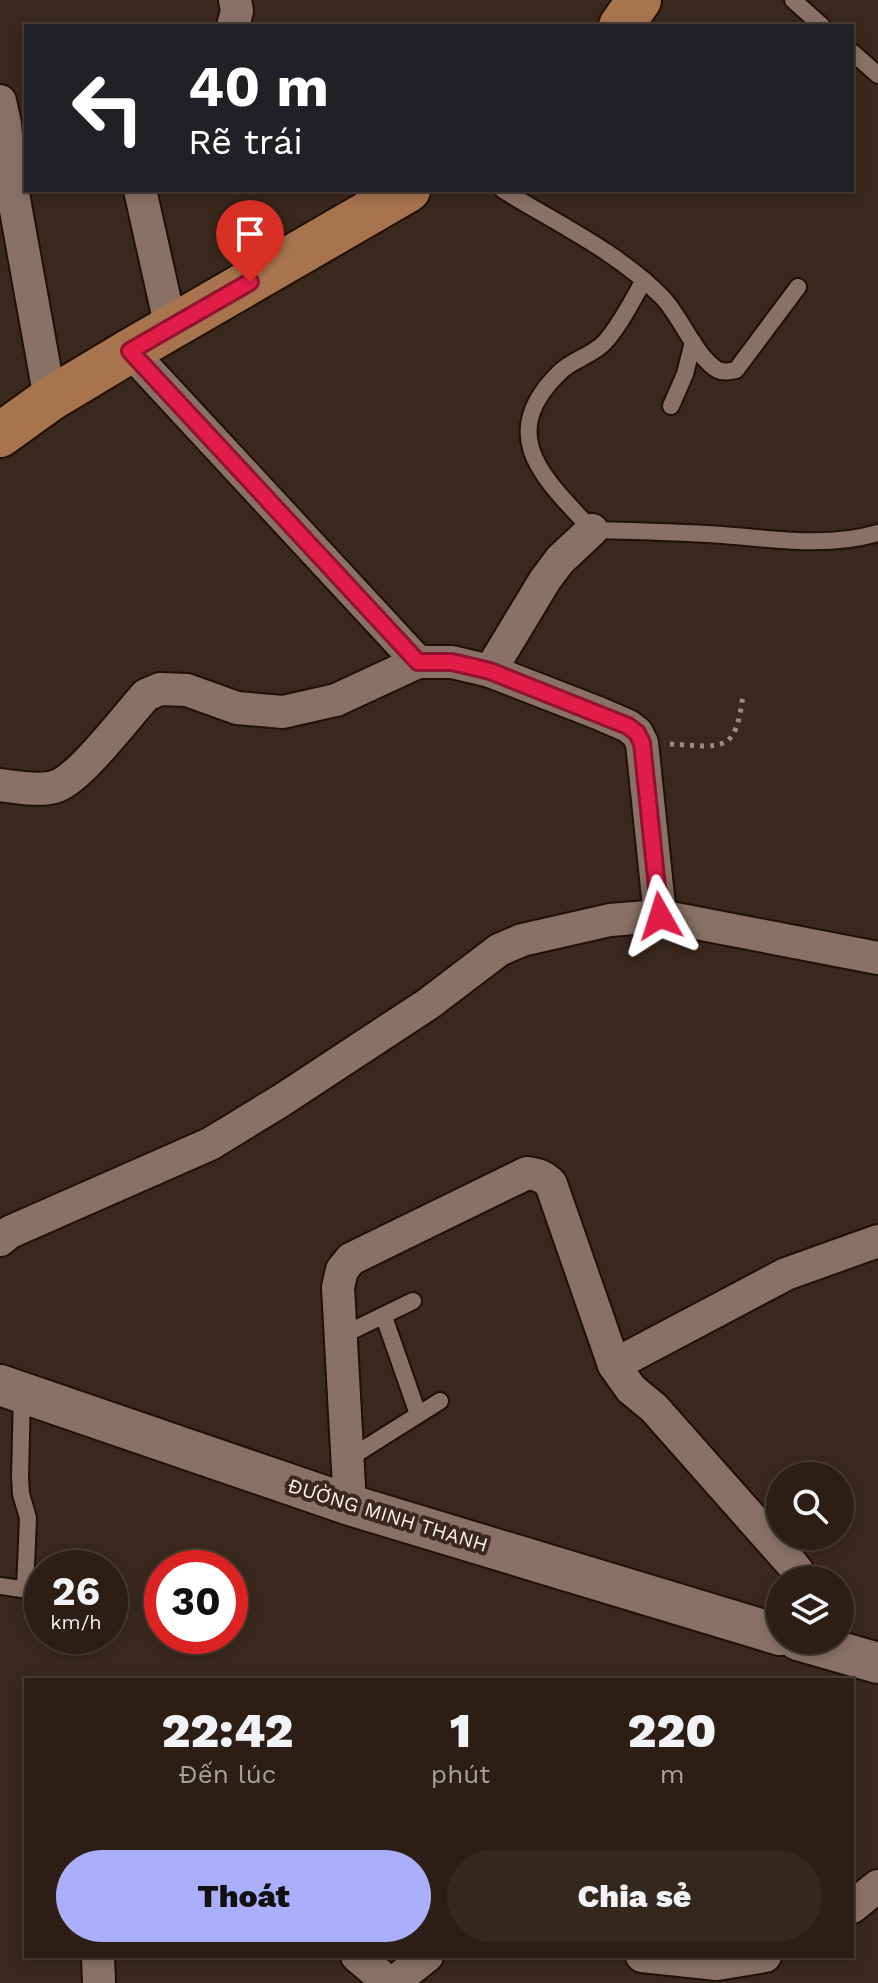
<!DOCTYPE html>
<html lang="vi">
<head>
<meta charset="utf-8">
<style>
	body { margin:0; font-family:"Work Sans",sans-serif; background:#34271e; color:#f1f3f6; height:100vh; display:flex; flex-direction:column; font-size:30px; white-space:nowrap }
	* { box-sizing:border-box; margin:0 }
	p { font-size:26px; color:#a6a2a0 }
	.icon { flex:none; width:44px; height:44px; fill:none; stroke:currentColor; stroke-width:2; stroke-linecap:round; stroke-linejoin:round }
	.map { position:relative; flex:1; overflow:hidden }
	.panel { position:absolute; left:24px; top:1678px; width:830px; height:280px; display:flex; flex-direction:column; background:#2c1e15; border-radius:0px; box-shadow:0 4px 12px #0003,0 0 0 2px #483c34 }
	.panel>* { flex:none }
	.banner { position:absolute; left:24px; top:24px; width:830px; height:168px; border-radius:0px; box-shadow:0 4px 12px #0003,0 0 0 2px #483c34; background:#202124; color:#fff; overflow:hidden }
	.tools { position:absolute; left:766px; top:1462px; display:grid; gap:16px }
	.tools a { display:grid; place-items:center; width:88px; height:88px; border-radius:50%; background:#2c1e15; box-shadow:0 4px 12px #0003,0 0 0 2px #483c34; font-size:40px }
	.speed { position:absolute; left:24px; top:1550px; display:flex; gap:16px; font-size:40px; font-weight:700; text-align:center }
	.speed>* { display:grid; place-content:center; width:104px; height:104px; border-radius:50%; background:#2c1e15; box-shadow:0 4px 12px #0003,0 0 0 2px #483c34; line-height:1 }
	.speed small { font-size:20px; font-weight:400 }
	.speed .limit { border:12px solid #d22; background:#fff; color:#111 }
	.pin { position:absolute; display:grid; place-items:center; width:68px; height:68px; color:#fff; margin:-82px -34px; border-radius:50% 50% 50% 0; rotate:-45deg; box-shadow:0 0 8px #0007 }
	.pin .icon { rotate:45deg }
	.me { position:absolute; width:88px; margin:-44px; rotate:354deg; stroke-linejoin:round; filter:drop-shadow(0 0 6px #0008) }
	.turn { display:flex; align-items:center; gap:28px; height:168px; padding:0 32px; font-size:36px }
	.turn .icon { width:104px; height:104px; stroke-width:2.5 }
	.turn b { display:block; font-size:56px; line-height:68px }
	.eta { display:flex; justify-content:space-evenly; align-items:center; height:136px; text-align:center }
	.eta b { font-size:48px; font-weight:800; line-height:56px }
	.button { display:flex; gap:16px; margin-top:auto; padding:16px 32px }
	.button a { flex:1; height:92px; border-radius:48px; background:#abaffb; color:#111; font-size:32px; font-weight:800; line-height:92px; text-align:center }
	.button a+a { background:#34271e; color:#f1f3f6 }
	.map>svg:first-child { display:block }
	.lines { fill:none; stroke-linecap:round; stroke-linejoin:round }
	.service-casing { stroke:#211006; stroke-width:20 }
	.minor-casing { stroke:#211006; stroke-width:36 }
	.tertiary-casing { stroke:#211006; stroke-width:44 }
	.secondary-casing { stroke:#211006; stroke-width:48 }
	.path { stroke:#9b8b82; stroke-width:5; stroke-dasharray:4 6; stroke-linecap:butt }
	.service { stroke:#897265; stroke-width:16 }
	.minor { stroke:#897265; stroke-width:32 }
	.tertiary { stroke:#897265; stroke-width:40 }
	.secondary { stroke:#a7744e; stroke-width:44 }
	.route-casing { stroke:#92132f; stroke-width:20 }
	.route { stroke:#e11d48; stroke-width:14 }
	.labels { text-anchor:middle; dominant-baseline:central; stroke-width:8; stroke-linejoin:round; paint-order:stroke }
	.street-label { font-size:20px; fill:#fef1ea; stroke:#3a281c }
</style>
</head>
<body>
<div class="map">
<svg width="878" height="1983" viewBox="0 0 878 1983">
	<rect width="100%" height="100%" fill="#3a281c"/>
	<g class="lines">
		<defs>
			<g id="service">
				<path d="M793 0 822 26"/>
				<path d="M852 52 878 75"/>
				<path d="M503 190C556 223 618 252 662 297 681 316 696 358 718 370 724 373 730 371 736 370L798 287"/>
				<path d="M644 280C632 301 621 324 605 342 592 356 573 359 560 372 494 436 545 479 592 530 636 531 679 532 723 535 774 539 828 548 878 533"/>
				<path d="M671 406 685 374 693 342"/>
				<path d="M384 1317 418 1414"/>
				<path d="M341 1336 413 1301"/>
				<path d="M22 1394 20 1477 21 1494 28 1518 25 1589"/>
				<path d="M348 1459 440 1401"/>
				<path d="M0 1586 42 1592"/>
				<path d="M110 1600 112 1601"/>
			</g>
			<g id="minor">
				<path d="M233 26 237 11 235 0"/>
				<path d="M0 101 5 124 10 177 50 399"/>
				<path d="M140 190 171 328"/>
				<path d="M130 351 418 662"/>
				<path d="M490 671 545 580 560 560 592 530"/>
				<path d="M0 785C16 787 41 792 57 786 81 777 126 717 146 695L160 689 187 690 237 708 283 712 336 700 418 662H452L490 671 598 713 628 726 637 733 642 743 660 916"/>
				<path d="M0 1240 10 1232 210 1144 282 1100 428 1004 499 950 522 940 610 920 660 916 878 958"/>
				<path d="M614 1365 786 1274 878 1241"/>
				<path d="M350 1505 338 1287 342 1270 351 1259 527 1173C538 1175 544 1176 551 1184L614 1365 631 1389 654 1408 792 1564 798 1572 799 1580"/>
				<path d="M852 1907 878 1886"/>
				<path d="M98 1956 99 1983"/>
				<path d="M357 1956 389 1983"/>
				<path d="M642 1956 717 1964 765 1956"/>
				<path d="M393 1983 427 1956"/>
			</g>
			<g id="tertiary">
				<path d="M0 1385 350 1505 780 1635"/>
				<path d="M798 1640 878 1663"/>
			</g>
			<g id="secondary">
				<path d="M621 26 639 0"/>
				<path d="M0 435 50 399 130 351 408 190"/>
			</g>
		</defs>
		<!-- service casing -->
		<use href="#service" class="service-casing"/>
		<!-- minor casing -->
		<use href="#minor" class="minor-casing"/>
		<!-- tertiary casing -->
		<use href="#tertiary" class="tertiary-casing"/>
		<!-- secondary casing -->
		<use href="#secondary" class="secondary-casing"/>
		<!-- path -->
		<path class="path" d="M670 744C724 747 736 754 743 694"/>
		<!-- service -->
		<use href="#service" class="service"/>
		<!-- minor -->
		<use href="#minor" class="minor"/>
		<!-- tertiary -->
		<use href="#tertiary" class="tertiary"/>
		<!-- secondary -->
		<use href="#secondary" class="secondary"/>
	</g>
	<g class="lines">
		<defs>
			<path id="route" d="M250 282 130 351 418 662H452L490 671 628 726 637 733 642 743 660 916"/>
		</defs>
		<!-- route casing -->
		<use href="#route" class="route-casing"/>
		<!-- route -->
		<use href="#route" class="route"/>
	</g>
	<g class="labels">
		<!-- street labels -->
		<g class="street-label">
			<text transform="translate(388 1515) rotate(17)">ĐƯỜNG MINH THANH</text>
		</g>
	</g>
</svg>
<div class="tools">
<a><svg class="icon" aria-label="search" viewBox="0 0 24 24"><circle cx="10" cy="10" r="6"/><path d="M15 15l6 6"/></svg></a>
<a><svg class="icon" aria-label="layers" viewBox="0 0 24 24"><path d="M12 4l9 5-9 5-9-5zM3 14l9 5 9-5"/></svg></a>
</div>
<div class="speed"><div>26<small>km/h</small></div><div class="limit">30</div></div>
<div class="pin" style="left:250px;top:282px;background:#d93025"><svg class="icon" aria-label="arrive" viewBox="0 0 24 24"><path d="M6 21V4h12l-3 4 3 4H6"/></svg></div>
<svg class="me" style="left:660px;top:916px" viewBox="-20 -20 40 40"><path d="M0-17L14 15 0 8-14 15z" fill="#e11d48" stroke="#fff" stroke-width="4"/></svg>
<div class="banner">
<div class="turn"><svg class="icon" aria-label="left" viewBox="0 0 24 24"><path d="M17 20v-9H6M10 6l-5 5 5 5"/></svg><div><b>40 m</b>Rẽ trái</div></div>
</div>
<section class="panel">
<div class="eta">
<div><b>22:42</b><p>Đến lúc</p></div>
<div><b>1</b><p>phút</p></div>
<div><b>220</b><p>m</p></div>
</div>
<div class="button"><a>Thoát</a><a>Chia sẻ</a></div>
</section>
</div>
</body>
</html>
